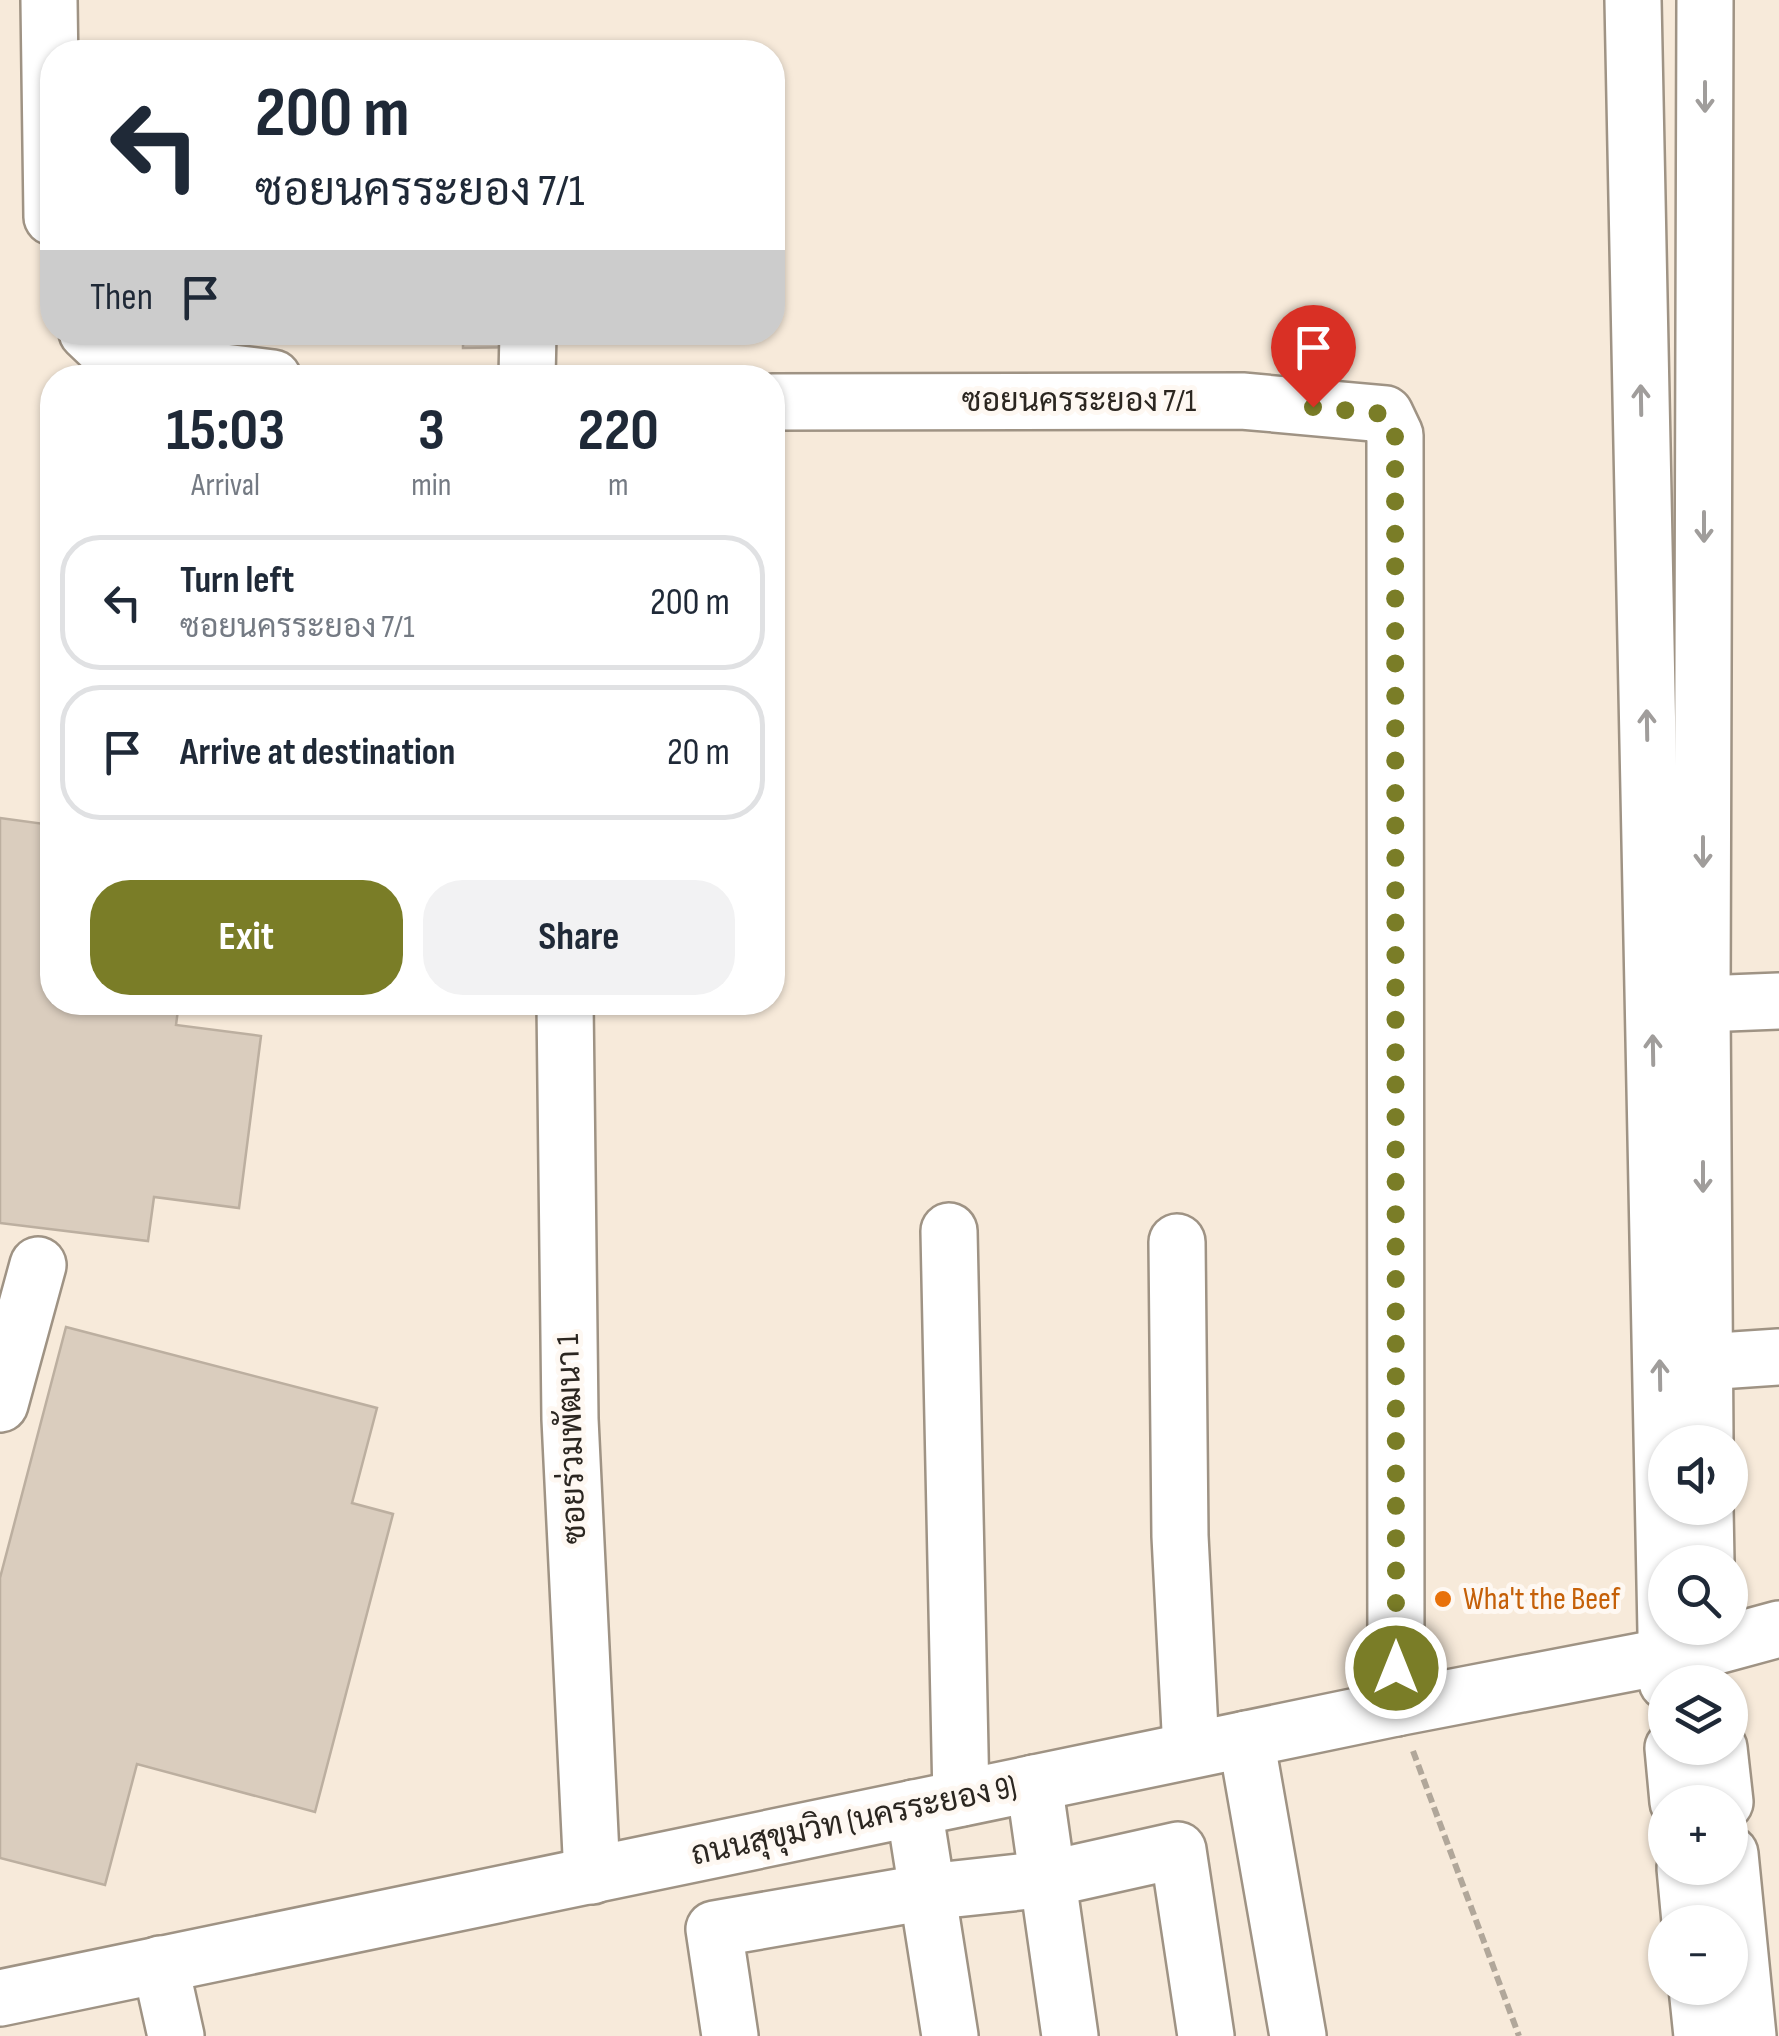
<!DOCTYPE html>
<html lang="en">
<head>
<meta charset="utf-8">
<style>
	body { margin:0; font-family:"Sofia Sans Condensed",Sarabun,sans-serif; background:#f2f2f3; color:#1f2937; height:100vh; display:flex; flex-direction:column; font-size:38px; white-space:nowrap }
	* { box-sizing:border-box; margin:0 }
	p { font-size:32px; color:#747a83 }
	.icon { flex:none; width:55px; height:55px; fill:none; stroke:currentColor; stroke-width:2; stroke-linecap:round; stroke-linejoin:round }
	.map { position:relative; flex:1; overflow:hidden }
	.side { position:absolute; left:40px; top:365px; width:745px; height:650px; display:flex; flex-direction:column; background:#fff; border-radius:40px; box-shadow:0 2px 8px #0004 }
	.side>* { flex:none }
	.banner { position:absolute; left:40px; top:40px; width:745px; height:305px; border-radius:40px; box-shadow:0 2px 8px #0004; background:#fff; color:#1f2937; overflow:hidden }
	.buttons { position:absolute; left:1648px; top:1425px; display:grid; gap:20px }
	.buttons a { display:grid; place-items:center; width:100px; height:100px; border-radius:50%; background:#fff; box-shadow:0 2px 8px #0004; font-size:50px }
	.pin { position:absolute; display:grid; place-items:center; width:85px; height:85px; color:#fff; margin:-102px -42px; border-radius:50% 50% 50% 0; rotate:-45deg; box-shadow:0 0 10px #0007 }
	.pin .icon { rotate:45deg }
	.me { position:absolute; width:110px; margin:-55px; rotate:0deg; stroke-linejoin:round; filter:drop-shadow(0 0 8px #0008) }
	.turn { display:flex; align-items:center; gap:35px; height:210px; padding:0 50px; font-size:45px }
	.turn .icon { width:130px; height:130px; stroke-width:2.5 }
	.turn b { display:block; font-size:70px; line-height:85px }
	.then { display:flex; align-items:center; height:95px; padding:0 50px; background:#0003; gap:20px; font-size:38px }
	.eta { display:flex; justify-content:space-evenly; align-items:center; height:170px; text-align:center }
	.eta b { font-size:60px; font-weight:700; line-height:70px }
	.button { display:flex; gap:20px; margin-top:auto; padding:20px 50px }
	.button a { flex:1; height:115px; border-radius:40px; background:#7a7d27; color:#fff; font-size:40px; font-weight:700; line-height:115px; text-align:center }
	.button a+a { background:#f2f2f3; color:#1f2937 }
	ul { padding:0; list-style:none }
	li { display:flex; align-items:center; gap:30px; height:135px; margin:0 20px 15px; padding:0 30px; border:5px solid #e0e1e3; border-radius:40px }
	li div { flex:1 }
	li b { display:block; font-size:38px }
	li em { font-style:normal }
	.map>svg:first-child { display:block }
	.building { fill:#dacdbe; stroke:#bcafa0; stroke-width:2.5 }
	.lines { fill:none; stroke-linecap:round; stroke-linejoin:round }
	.minor-casing { stroke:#9f9384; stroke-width:60 }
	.path { stroke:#b1a79a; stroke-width:6; stroke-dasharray:10 5; stroke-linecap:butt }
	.minor { stroke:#fff; stroke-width:55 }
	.oneway { stroke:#a09d9b }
	.route { stroke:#7a7d27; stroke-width:18; stroke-dasharray:0 32.4 }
	.food-dot { fill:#e8710a; stroke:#fef8f2; stroke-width:4 }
	.labels { text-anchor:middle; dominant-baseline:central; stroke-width:10; stroke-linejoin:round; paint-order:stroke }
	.street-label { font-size:32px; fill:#2b2620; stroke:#fef8f2 }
	.food-label { font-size:32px; fill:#c56008; stroke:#fef8f2; text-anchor:start }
</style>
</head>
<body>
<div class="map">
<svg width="1779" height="2036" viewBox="0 0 1779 2036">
	<rect width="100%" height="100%" fill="#f7eada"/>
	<!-- building -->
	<g class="building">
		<path d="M463 332H522V347L463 348Z"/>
		<path d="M0 818 52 825V1002H179L176 1025 261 1036 239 1208 154 1197 148 1241 0 1223Z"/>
		<path d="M66 1327 377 1408 352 1503 393 1514 315 1812 137 1764 105 1885 0 1858V1578Z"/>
	</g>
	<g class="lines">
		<defs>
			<g id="minor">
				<path d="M49 0 52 217"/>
				<path d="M1633 0 1667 1682"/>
				<path d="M1705 0 1702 1004 1705 1442"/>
				<path d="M87 332 108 352 166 365 273 378"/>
				<path d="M527 378 528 332"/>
				<path d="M772 402 1242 401 1385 414 1395 435 1396 1708"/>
				<path d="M565 1002 570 1419 592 1876"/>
				<path d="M1702 1004 1779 1001"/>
				<path d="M949 1231 961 1798"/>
				<path d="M1177 1242 1180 1536 1191 1750"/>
				<path d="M1704 1362 1779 1357"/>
				<path d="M0 1404 38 1265"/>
				<path d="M1705 1508 1706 1562"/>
				<path d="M1246 1739 1298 2036"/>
				<path d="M1673 1748 1678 1802"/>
				<path d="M1719 1748 1725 1802"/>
				<path d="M1034 1783 1070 2036"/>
				<path d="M914 1808 950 2036"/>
				<path d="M1730 1854 1748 2036"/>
				<path d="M1685 1868 1690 1922"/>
				<path d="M160 1964 176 2036"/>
				<path d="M1697 1988 1702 2036"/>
				<path d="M0 1998 1396 1708 1709 1648 1779 1629"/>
				<path d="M730 2036 714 1929 927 1892 1048 1879 1178 1850 1206 2036"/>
			</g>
		</defs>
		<!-- minor casing -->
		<use href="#minor" class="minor-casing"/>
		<!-- path -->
		<path class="path" d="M1413 1751 1519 2036"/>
		<!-- minor -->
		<use href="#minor" class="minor"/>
	</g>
	<!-- one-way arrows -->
	<defs><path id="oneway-shaft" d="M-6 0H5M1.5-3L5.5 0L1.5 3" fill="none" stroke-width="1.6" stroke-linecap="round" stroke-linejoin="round" transform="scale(2.5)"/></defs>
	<g class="oneway">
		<use href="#oneway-shaft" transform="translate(1705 97) rotate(90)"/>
		<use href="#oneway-shaft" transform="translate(1641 400) rotate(-91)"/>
		<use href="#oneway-shaft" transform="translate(1704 527) rotate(90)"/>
		<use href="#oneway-shaft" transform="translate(1647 725) rotate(-91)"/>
		<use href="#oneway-shaft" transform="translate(1703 852) rotate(90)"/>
		<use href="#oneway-shaft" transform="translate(1653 1050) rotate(-91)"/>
		<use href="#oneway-shaft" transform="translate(1703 1177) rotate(90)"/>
		<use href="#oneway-shaft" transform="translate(1660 1375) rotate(-91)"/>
	</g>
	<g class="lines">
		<!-- route -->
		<path class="route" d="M1313 407 1385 414 1395 435 1396 1668"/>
	</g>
	<!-- markers -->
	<circle class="food-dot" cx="1443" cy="1599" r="10"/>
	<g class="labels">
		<!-- street labels -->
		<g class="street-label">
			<text x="1079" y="401">ซอยนครระยอง 7/1</text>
			<text transform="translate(572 1439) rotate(-92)">ซอยร่วมพัฒนา 1</text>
			<text transform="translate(854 1821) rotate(-12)">ถนนสุขุมวิท (นครระยอง 9)</text>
		</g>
		<!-- food labels -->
		<g class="food-label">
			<text x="1463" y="1599">Wha't the Beef</text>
		</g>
	</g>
</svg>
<div class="buttons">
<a><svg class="icon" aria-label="sound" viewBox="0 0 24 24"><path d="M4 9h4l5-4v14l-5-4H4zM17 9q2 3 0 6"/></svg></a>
<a><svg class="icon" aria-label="search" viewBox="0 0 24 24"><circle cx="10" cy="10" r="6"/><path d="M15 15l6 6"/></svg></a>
<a><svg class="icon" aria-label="layers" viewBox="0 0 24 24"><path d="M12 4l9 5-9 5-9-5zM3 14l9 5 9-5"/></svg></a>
<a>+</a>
<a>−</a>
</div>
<div class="pin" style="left:1313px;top:407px;background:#d93025"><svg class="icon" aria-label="arrive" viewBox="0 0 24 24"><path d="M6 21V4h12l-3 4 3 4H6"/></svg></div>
<svg class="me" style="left:1396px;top:1668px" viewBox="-20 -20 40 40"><circle r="17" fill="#7a7d27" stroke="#fff" stroke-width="3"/><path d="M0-11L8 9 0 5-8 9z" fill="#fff"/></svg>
<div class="banner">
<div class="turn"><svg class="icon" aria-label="left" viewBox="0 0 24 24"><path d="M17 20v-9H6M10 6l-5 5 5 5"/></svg><div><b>200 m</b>ซอยนครระยอง 7/1</div></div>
<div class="then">Then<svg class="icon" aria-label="arrive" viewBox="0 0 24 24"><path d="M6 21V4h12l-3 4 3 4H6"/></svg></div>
</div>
<section class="side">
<div class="eta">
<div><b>15:03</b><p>Arrival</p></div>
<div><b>3</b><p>min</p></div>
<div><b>220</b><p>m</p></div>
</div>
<ul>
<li><svg class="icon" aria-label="left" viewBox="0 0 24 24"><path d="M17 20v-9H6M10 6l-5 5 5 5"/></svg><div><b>Turn left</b><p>ซอยนครระยอง 7/1</p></div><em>200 m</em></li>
<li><svg class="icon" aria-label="arrive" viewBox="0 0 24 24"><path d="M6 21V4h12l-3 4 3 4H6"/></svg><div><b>Arrive at destination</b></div><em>20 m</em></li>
</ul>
<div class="button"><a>Exit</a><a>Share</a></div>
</section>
</div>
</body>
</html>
